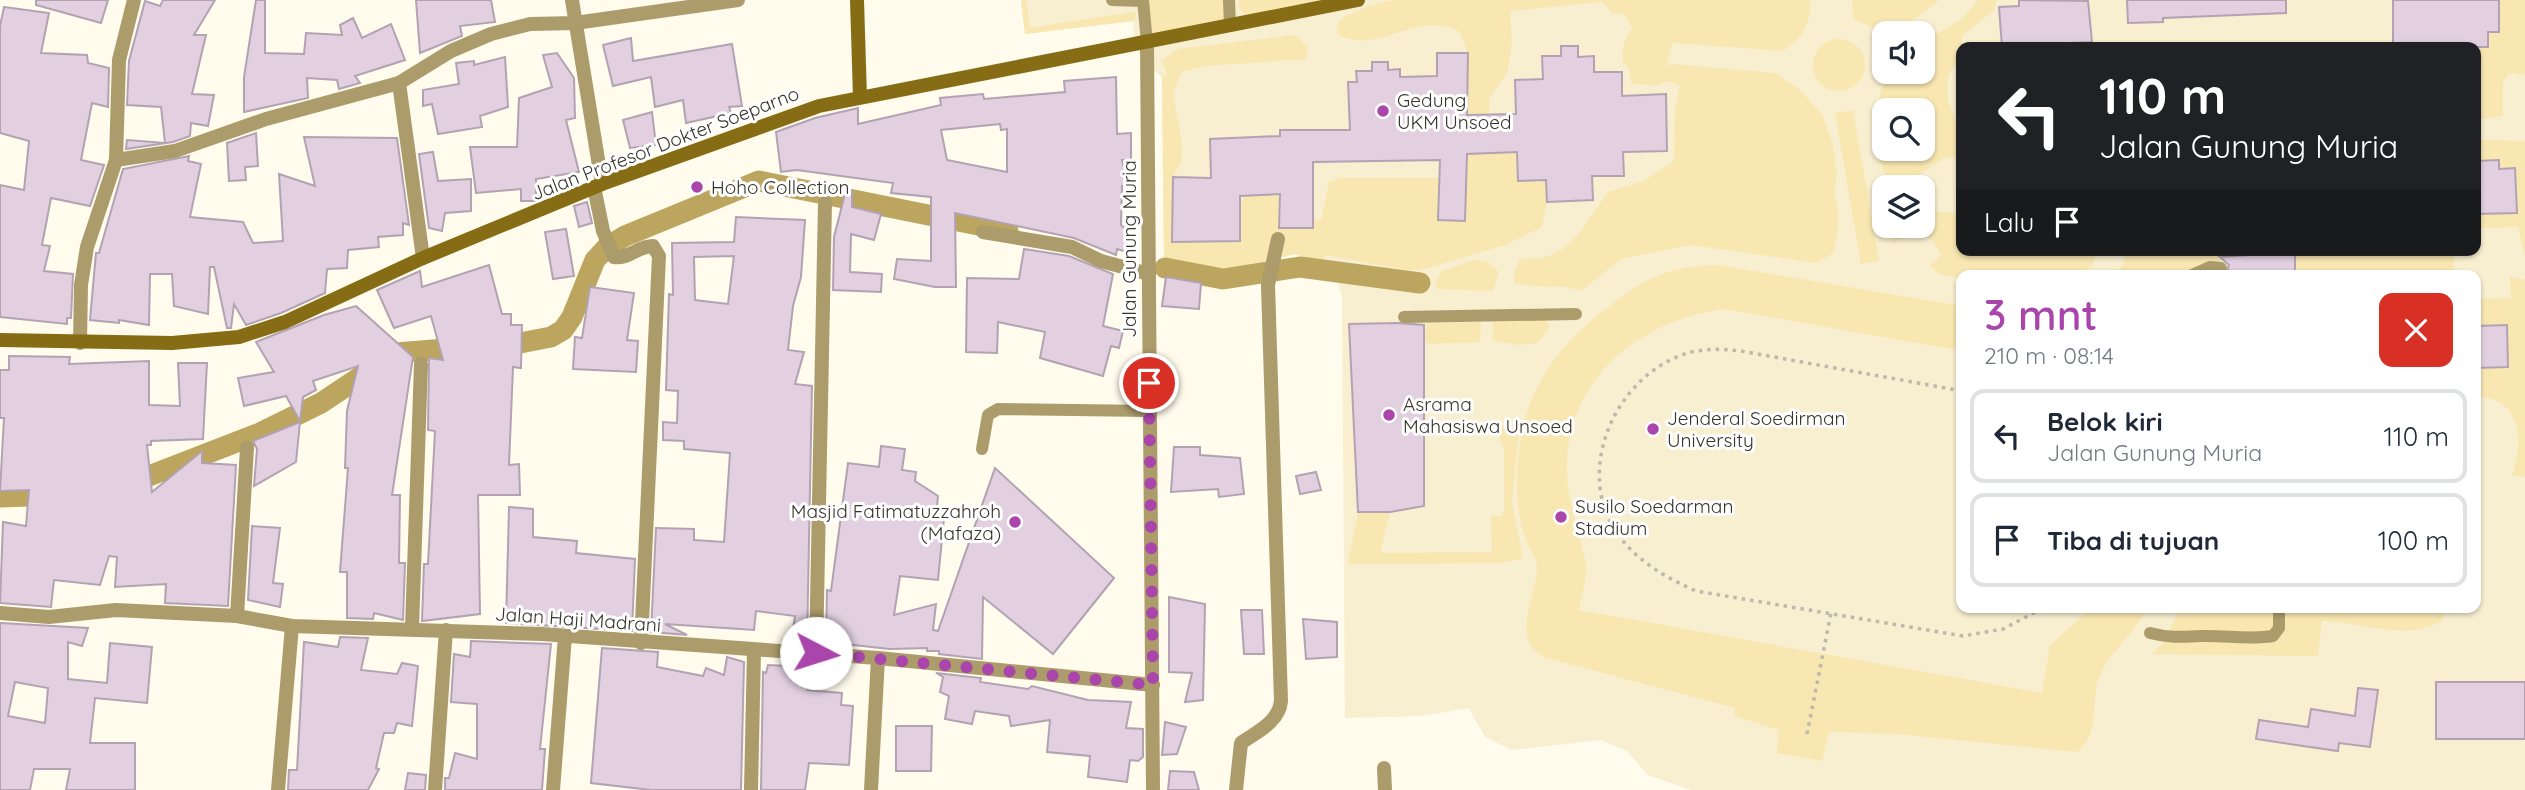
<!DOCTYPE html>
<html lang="id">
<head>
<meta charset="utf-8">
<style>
	body { margin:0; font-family:Quicksand,sans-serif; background:#f6f6f7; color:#1f2937; height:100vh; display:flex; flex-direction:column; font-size:26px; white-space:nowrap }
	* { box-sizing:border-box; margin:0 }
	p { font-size:23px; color:#747a83 }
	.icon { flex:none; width:38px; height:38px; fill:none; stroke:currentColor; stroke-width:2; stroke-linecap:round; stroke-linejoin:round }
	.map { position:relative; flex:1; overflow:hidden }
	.panel { position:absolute; left:1956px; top:270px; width:525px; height:343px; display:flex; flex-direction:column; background:#fff; border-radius:14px; box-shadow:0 2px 5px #0004 }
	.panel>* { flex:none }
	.banner { position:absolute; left:1956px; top:42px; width:525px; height:214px; border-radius:14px; box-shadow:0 2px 5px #0004; background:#202124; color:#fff; overflow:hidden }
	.fabs { position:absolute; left:1872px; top:21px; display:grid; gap:14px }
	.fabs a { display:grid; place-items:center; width:63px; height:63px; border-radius:14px; background:#fff; box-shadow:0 2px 5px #0004; font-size:35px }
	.pin { position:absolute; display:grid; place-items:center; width:60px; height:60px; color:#fff; margin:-30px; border:4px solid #fff; border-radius:50%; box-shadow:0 2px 7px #0007 }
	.me { position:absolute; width:77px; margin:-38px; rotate:95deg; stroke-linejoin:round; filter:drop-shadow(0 0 5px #0008) }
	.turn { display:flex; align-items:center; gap:24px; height:147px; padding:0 28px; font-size:32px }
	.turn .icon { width:91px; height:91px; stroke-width:2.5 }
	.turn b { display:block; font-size:49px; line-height:60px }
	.then { display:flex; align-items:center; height:66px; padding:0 28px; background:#0003; gap:14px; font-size:26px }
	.round { display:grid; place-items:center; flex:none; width:74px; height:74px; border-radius:14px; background:#f6f6f7 }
	.headline { display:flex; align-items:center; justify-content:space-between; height:119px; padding:0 28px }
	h1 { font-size:42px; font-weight:600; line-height:52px; color:#a945ab }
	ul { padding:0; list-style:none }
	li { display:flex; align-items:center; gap:21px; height:94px; margin:0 14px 10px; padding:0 14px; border:4px solid #e0e1e3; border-radius:14px }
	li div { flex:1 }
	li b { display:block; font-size:26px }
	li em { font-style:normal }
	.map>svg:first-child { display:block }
	.built { fill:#f8eed0; fill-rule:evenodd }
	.green { fill:#f9e7b2; fill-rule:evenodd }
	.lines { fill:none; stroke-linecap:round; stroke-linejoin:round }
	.canal { stroke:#bba55f; stroke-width:21 }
	.building { fill:#e2d0e1; stroke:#b2a2b2; stroke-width:2; fill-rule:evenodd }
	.path { stroke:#bcb8ac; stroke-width:3.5; stroke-dasharray:3.5 5; stroke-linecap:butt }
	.lane { stroke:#ac9c6b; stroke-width:12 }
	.street { stroke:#ac9c6b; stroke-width:14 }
	.secondary { stroke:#866d15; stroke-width:14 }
	.route { stroke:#a945ab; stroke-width:12; stroke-dasharray:0 21.6 }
	.poi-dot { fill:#a945ab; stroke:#fff; stroke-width:2.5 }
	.labels { text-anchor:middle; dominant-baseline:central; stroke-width:6; stroke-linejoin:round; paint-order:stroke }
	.poi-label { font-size:19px; fill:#37342b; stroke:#fff; text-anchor:start }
	.street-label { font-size:19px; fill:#37342b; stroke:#fff }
</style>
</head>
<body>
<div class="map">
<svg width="2525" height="790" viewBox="0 0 2525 790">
	<rect width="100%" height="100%" fill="#fffbed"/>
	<!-- built -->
	<path class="built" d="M1021 0H2525V790H1691L1648 775 1627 751 1601 740 1512 750 1485 737 1469 708 1422 716 1345 718 1342 296 1337 280 1322 262 1295 254 1238 268 1211 269 1164 259 1162 78 1141 56 1135 43 1133 21 1025 34ZM1885 33H1923V72H1885ZM1962 47H2476V250H1962ZM1885 110H1923V149H1885ZM1885 187H1923V226H1885ZM1962 275H2476V607H1962Z"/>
	<!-- green -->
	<g class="green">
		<path d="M1021 0H1026L1030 28 1137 11 1134 21 1025 34Z"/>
		<path d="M1144 0H1229L1230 26 1147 43Z"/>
		<path d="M1240 0H1329L1245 16 1238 6Z"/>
		<path d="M1394 0H1810C1812 22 1802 40 1783 51L1672 43 1667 66 1672 64 1776 73 1800 90 1823 116 1833 146 1837 176 1834 194 1838 208V231L1833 253 1817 263 1691 245 1621 259 1581 291C1560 283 1536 289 1514 283V272L1520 259 1544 258 1563 249 1578 235 1608 192 1644 181 1674 161 1675 108 1680 86 1667 81 1655 86 1631 83 1629 68 1623 63C1621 49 1624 40 1632 28L1624 14 1612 13 1602 2 1510 11 1512 44 1507 73 1489 99V153L1517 152 1518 181 1546 180 1547 202 1542 227 1505 245 1425 269 1407 270 1326 255 1322 262 1295 254 1238 268 1211 269 1164 259 1162 78 1167 74 1162 61 1177 49 1295 35 1308 48 1306 59 1206 66 1181 72 1173 94 1182 144 1181 162 1173 177 1172 242 1240 241V204L1246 196 1276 194 1280 200V228L1313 218 1321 221 1329 182 1340 178H1439L1438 220H1465L1468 53 1460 32C1416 9 1377 57 1337 34L1339 21C1357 9 1373 4 1394 0Z"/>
		<path d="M1852 0H1939C1908 25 1891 41 1853 18Z"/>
		<path d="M1978 0H1997L1994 10 1962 36V56C1929 88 1961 116 1962 154L1953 158 1945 157 1916 177 1889 181C1870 147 1873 107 1888 72H1923V42L1962 19ZM1885 110H1923V149H1885Z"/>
		<path d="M2393 0H2525V75L2509 73 2503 82V116L2476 120V47H2393Z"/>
		<circle cx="1839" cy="65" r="26"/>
		<path d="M1853 110 1879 261 1861 264 1835 113Z"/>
		<path d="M2476 140 2525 141V257L2518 227 2476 228V215L2517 212 2515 169H2499L2476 161Z"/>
		<path d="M1923 210 1962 214V250H2097L2092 266 2078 275 1984 272 1983 275H1962V279L1939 274 1930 266 1941 255 1931 238 1911 234 1894 243 1890 226H1923Z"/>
		<path d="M2126 250H2249V255L2220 257 2221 275H2115L2123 265Z"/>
		<rect x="2295" y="250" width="159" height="25"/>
		<path d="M1476 259 1488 262 1499 272 1493 291 1438 289 1435 283 1442 271Z"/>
		<path d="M1718 265 1962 306V351L1725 309C1639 319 1564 381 1567 473 1568 505 1580 533 1586 563 1588 577 1581 596 1579 610L2042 693 2050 646 2092 607H2148C2136 632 2110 652 2100 675 2089 700 2102 732 2077 752L1898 734 1829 732 1822 761 1777 753 1779 730 1734 716 1735 708 1543 657C1540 654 1534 650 1531 646 1518 623 1537 591 1537 567 1537 559 1530 550 1527 543 1521 526 1517 508 1517 490 1516 410 1543 356 1607 308 1647 277 1667 267 1718 265Z"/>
		<path d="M2510 276 2525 280V477L2512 476C2525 442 2521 396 2476 397V299L2511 298Z"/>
		<path d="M1494 317 1545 318 1550 327 1537 343 1518 345 1492 340Z"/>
		<path d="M1481 322 1480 342 1428 344C1422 336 1423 331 1428 323Z"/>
		<path d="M1500 425 1519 429 1512 502 1523 558 1503 563 1348 564 1358 512H1390L1380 553 1492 552 1491 515 1502 516 1504 509V450L1499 437Z"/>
		<path d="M2181 607H2296L2297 612 2341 611V607H2445L2443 620C2408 643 2360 621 2322 621L2318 656 2152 654 2163 643Z"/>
	</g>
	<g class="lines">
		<!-- canal -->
		<g class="canal">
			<path d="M1165 268 1223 279 1300 267 1420 283"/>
			<path d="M123 486 260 433 321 403 396 353 520 343 551 337 563 330 572 317 595 260 607 247 625 236 759 181 1008 231"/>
			<path d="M0 497 57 495"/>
		</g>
	</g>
	<!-- building -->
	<g class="building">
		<path d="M36 0H108L101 23 36 5Z"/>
		<path d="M163 0H215L194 35H206L192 94 214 95 208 126 191 123 190 136 173 142 126 149 127 140 165 143 161 107 127 105 129 61 145 1 160 6Z"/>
		<path d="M256 0H265V53L304 54 306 33 342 35 340 25 353 18 362 38 391 24 405 60 355 76 360 83 339 89 337 80 307 78 308 98 244 112V77Z"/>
		<path d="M416 0H491L495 22 460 26 462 36 420 53Z"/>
		<path d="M2019 0 2088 1 2092 42 2070 43V47H2002L1999 7 2019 6Z"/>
		<path d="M2127 0H2286V13L2163 18V22L2128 23Z"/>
		<path d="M2393 0H2499V32H2488V47H2393Z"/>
		<path d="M4 7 49 13 41 53 87 55 88 63 109 68 108 107 92 103 81 160 104 165 90 206 51 198 42 245 50 246 44 271 73 274 71 318H67V324L0 317V185L24 190 29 141 0 133V26Z"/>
		<path d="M631 38 633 61 732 44 742 106 729 107 731 113 686 123 683 100 655 107 651 77 613 86 603 45Z"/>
		<path d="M1561 46H1578V57L1594 56V72H1622V96L1666 94 1667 151 1623 152 1624 176H1592L1593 200 1547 202 1546 180 1518 181 1517 152 1467 154 1465 221 1438 220 1440 160 1313 162V228H1279L1280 194 1240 196V241L1172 242 1173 177 1211 178 1210 139 1280 136V130H1350L1348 82H1357L1356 71H1372V62H1388V70L1400 69V77L1437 76V53H1468L1467 115 1516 114 1515 80 1543 79 1542 56H1561Z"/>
		<path d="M557 53 574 78 575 118 566 120 579 172 536 179V201H521V189L476 193 470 147H517L519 98 552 87 543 55Z"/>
		<path d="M505 57 508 107 480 116 482 127 438 134 432 104 423 106V90L459 84 456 63 474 61V65Z"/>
		<path d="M1116 77 1117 134 1131 133V160H1122L1129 186H1122L1121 225 1128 231 1127 252 1117 249 1116 255 1074 238 955 213 956 287H935L894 279 897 259 931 261V197L891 193 893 183 797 170 781 172 776 132 815 118 858 108V124L941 105 940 98 983 94 984 99 1065 92 1064 81ZM1000 124 1001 130 1007 129V172L947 160 941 130Z"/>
		<path d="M652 112 656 145 630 148 623 120Z"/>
		<path d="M256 133 258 166 245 167 246 180 229 181 227 143Z"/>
		<path d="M304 137 397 138 409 225 403 223V235L378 237 379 247 348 250 347 268 327 269 325 293 281 313 246 325 234 304 231 328H227L214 267H210L208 314 174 306 172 274H150L149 325 119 320V323L90 320 96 253H99L123 169 189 156 188 161 201 164 190 217 243 222 253 243 283 241 279 174 315 186Z"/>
		<path d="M433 152 438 181 471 179V211L445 213 442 231 429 228 419 154Z"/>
		<path d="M2499 160V169L2515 168 2517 213 2476 214V161Z"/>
		<path d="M846 190 852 191V207L881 214 874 240 851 234 850 272 882 274 881 292 833 290 834 237Z"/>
		<path d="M587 202 592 223 579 227 574 206Z"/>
		<path d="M736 217 805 220 801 277 793 306 788 350 804 352 795 384 812 386 807 643 791 642 795 616 756 611 754 630 665 624 687 635 651 632 656 528 694 529V540L724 542 730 453 684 449V441L663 440V422L677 423 678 391 666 390 669 294 673 295 672 243 734 242ZM734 256 728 304 695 300 694 257Z"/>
		<path d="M566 229 574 276 553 279 545 232Z"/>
		<path d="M1024 249 1069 256 1113 274 1103 326 1123 331 1119 348 1111 346 1103 376 1040 358 1045 332 998 322 997 353 966 352 967 278 1019 279Z"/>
		<path d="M2249 250H2295V275H2226L2229 265 2220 257 2249 255Z"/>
		<path d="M489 265 502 314H511V325H522L521 368 513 367 509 465 519 464 520 495H478L480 614 422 621 424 564H428L435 431 428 430 429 358 443 360 431 316 394 328 377 290 420 271 422 287Z"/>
		<path d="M1166 277 1201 283 1199 309 1162 306Z"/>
		<path d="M590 287 634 293 627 340 638 341 636 372 573 369 575 337 582 338Z"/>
		<path d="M356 306 413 357 392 495H400L399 563H405L403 620 374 613 373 619 347 618V572H340L348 468H345L347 411 358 366 313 381 316 390 303 397 300 421 286 396 244 406 238 378 274 372 256 342 324 315Z"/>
		<path d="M1398 323 1424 325V506L1390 512H1358L1349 324Z"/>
		<path d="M2507 325 2508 367 2476 368V326Z"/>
		<path d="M9 356 70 357 69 364 149 361V405L180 406 178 363H207L203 439 151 441V445H147L152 492 202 451V463L236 465 228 606 165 603 166 584 115 587 117 557 109 556 100 585 54 580 51 607 0 603 3 522 26 526 29 490 0 491 4 418H0V370H9Z"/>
		<path d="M300 422 296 462 254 486 257 449 253 441Z"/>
		<path d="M881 446 905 449 902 470 916 472 915 481 938 496 936 517 944 518 938 580 900 576 894 615 936 604 933 630 938 631 995 468 1114 578 1053 654 983 597 982 659 939 654V651H927V648L890 649 826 642 827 590 831 591 848 463 879 467Z"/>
		<path d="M1174 447H1200V455L1240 458 1244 494 1219 497 1218 489 1171 492Z"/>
		<path d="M1316 472 1321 490 1300 494 1296 476Z"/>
		<path d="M509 507 533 509V537L577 541 576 553 635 559 632 631 506 623Z"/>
		<path d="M252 526 280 528 273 583 283 584 280 607 248 600Z"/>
		<path d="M1169 597 1205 604 1203 700 1185 702 1192 673 1169 672Z"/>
		<path d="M1241 610H1262L1264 654H1244Z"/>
		<path d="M1303 619 1337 622V657L1306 659Z"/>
		<path d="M0 623 88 628 82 646 68 642V679L107 683 110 643 152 647 147 703 95 698 90 743H135V790H66L70 769H34L30 790H0ZM15 682 48 688 45 723 8 716Z"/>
		<path d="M340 637 368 638 361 670 397 674 402 663 418 666 412 726 397 723 394 733H384L376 768 379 769 368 790H288L289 770H297L304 642 338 647Z"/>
		<path d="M471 641 551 644 540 749H545L542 790H445V778H449L455 753 477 759V704L451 702 454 654 470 657Z"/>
		<path d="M602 648 658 652 657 667 703 676 706 668 724 675 727 657 744 662 741 790H651L591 783Z"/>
		<path d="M789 661 810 663 807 690 842 693 841 705 853 706 849 765 809 763 805 790H761L763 672 766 673 768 665 788 666Z"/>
		<path d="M936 673 981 678 980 682 1028 689 1032 686 1088 700 1131 702 1126 728 1143 729V757L1138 761 1130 760 1127 782 1088 777 1090 756 1047 752 1050 720 1011 726 1009 716 975 711 972 724 945 719 949 696 940 692 943 677Z"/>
		<rect x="2436" y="682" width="89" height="57"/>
		<path d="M2358 688 2378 690 2370 747 2339 743 2338 751 2256 739 2259 720 2308 727 2311 709 2355 716Z"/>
		<path d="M1165 722 1186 727 1177 754 1162 755Z"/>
		<path d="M896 726H932L931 771H896Z"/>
		<path d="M1170 771 1194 772 1199 790H1168Z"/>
		<path d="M408 773 426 775 425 790H405Z"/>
	</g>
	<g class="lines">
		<!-- path -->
		<g class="path">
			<path d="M1962 391 1741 351C1723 349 1706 348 1688 353 1614 375 1570 476 1622 540 1642 564 1667 578 1696 591L1963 636 2003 629 2045 607"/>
			<path d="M1807 734 1831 613"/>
		</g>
		<!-- lane -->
		<g class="lane">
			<path d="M1112 0 1143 1"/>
			<path d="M1143 0 1147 43"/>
			<path d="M1229 0 1230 26"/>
			<path d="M2192 275 2210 267 2221 268"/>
			<path d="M1404 317 1576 314"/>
			<path d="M982 449 988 415 998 409 1149 411"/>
			<path d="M2150 633C2169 638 2181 637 2200 636 2225 635 2249 640 2273 636L2279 628V607"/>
		</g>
		<!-- street -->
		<g class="street">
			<path d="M572 0 602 184"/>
			<path d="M1147 43 1153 790"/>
			<path d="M399 83 423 258"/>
			<path d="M116 160 175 151 266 119 399 83 451 51 491 34 530 24 575 23 738 0"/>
			<path d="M594 187 603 231 614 257C629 259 638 246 653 246L659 256 641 643"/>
			<path d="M983 232 1072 247 1101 261 1149 274"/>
			<path d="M80 343 81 285 87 247 116 160 119 60 134 0"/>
			<path d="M0 613 49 617 116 610 237 616 292 626 542 634 878 658 1153 685"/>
			<path d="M237 616 247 448"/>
			<path d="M412 628 421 364"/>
			<path d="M816 653 825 203"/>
			<path d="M1384 768 1385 790"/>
			<path d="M278 790 292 626"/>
			<path d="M435 790 446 630"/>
			<path d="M553 790 565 636"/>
			<path d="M751 790 754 650"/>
			<path d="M871 790 878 658"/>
			<path d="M1236 790 1241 743C1257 732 1279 722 1281 701L1268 285 1278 239"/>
		</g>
		<!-- secondary -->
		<g class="secondary">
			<path d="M857 0 860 97"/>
			<path d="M0 340 172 343 239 337 285 322 423 258 602 184 819 106 1358 0"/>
		</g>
	</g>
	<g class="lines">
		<!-- route -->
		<path class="route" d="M816 653 1153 685 1149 383"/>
	</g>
	<!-- markers -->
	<g class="poi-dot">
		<circle cx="1383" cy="111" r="7"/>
		<circle cx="697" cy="187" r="7"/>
		<circle cx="1389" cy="415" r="7"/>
		<circle cx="1653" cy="429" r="7"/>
		<circle cx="1561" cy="517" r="7"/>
		<circle cx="1015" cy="522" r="7"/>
	</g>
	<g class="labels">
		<!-- poi labels -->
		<g class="poi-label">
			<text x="1397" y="100">Gedung<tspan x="1397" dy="22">UKM Unsoed</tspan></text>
			<text x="711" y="187">Hoho Collection</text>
			<text x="1403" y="404">Asrama<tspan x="1403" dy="22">Mahasiswa Unsoed</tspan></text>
			<text x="1667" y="418">Jenderal Soedirman<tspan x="1667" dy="22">University</tspan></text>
			<text x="1575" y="506">Susilo Soedarman<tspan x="1575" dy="22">Stadium</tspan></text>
			<text x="1001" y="511" text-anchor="end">Masjid Fatimatuzzahroh<tspan x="1001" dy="22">(Mafaza)</tspan></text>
		</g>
		<!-- street labels -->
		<g class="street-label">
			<text transform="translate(665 143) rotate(-21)">Jalan Profesor Dokter Soeparno</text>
			<text transform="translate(1129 249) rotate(-90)">Jalan Gunung Muria</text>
			<text transform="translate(578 619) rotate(4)">Jalan Haji Madrani</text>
		</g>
	</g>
</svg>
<div class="fabs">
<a><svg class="icon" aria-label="sound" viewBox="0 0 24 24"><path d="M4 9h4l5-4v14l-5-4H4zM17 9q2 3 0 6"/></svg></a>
<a><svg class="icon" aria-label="search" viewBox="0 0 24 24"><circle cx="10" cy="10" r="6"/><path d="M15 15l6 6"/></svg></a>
<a><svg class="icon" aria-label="layers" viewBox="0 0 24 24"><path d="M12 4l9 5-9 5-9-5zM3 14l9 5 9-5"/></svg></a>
</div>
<div class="pin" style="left:1149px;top:383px;background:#d93025"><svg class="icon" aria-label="arrive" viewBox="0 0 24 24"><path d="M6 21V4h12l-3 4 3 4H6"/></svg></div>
<svg class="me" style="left:816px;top:653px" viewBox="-20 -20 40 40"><circle r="19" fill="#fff"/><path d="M0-13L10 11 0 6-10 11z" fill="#a945ab"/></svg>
<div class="banner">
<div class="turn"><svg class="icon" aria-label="left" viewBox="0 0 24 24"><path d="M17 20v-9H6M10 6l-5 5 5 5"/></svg><div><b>110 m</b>Jalan Gunung Muria</div></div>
<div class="then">Lalu<svg class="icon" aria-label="arrive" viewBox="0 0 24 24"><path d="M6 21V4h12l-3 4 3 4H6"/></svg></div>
</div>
<section class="panel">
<div class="headline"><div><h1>3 mnt</h1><p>210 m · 08:14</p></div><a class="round" style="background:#d93025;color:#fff"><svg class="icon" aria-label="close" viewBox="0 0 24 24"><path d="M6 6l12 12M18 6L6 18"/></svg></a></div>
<ul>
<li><svg class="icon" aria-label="left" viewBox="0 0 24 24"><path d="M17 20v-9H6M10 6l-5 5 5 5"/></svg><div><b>Belok kiri</b><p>Jalan Gunung Muria</p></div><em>110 m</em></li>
<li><svg class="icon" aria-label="arrive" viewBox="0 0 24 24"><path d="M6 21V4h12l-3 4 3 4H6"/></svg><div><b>Tiba di tujuan</b></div><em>100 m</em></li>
</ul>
</section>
</div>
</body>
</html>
